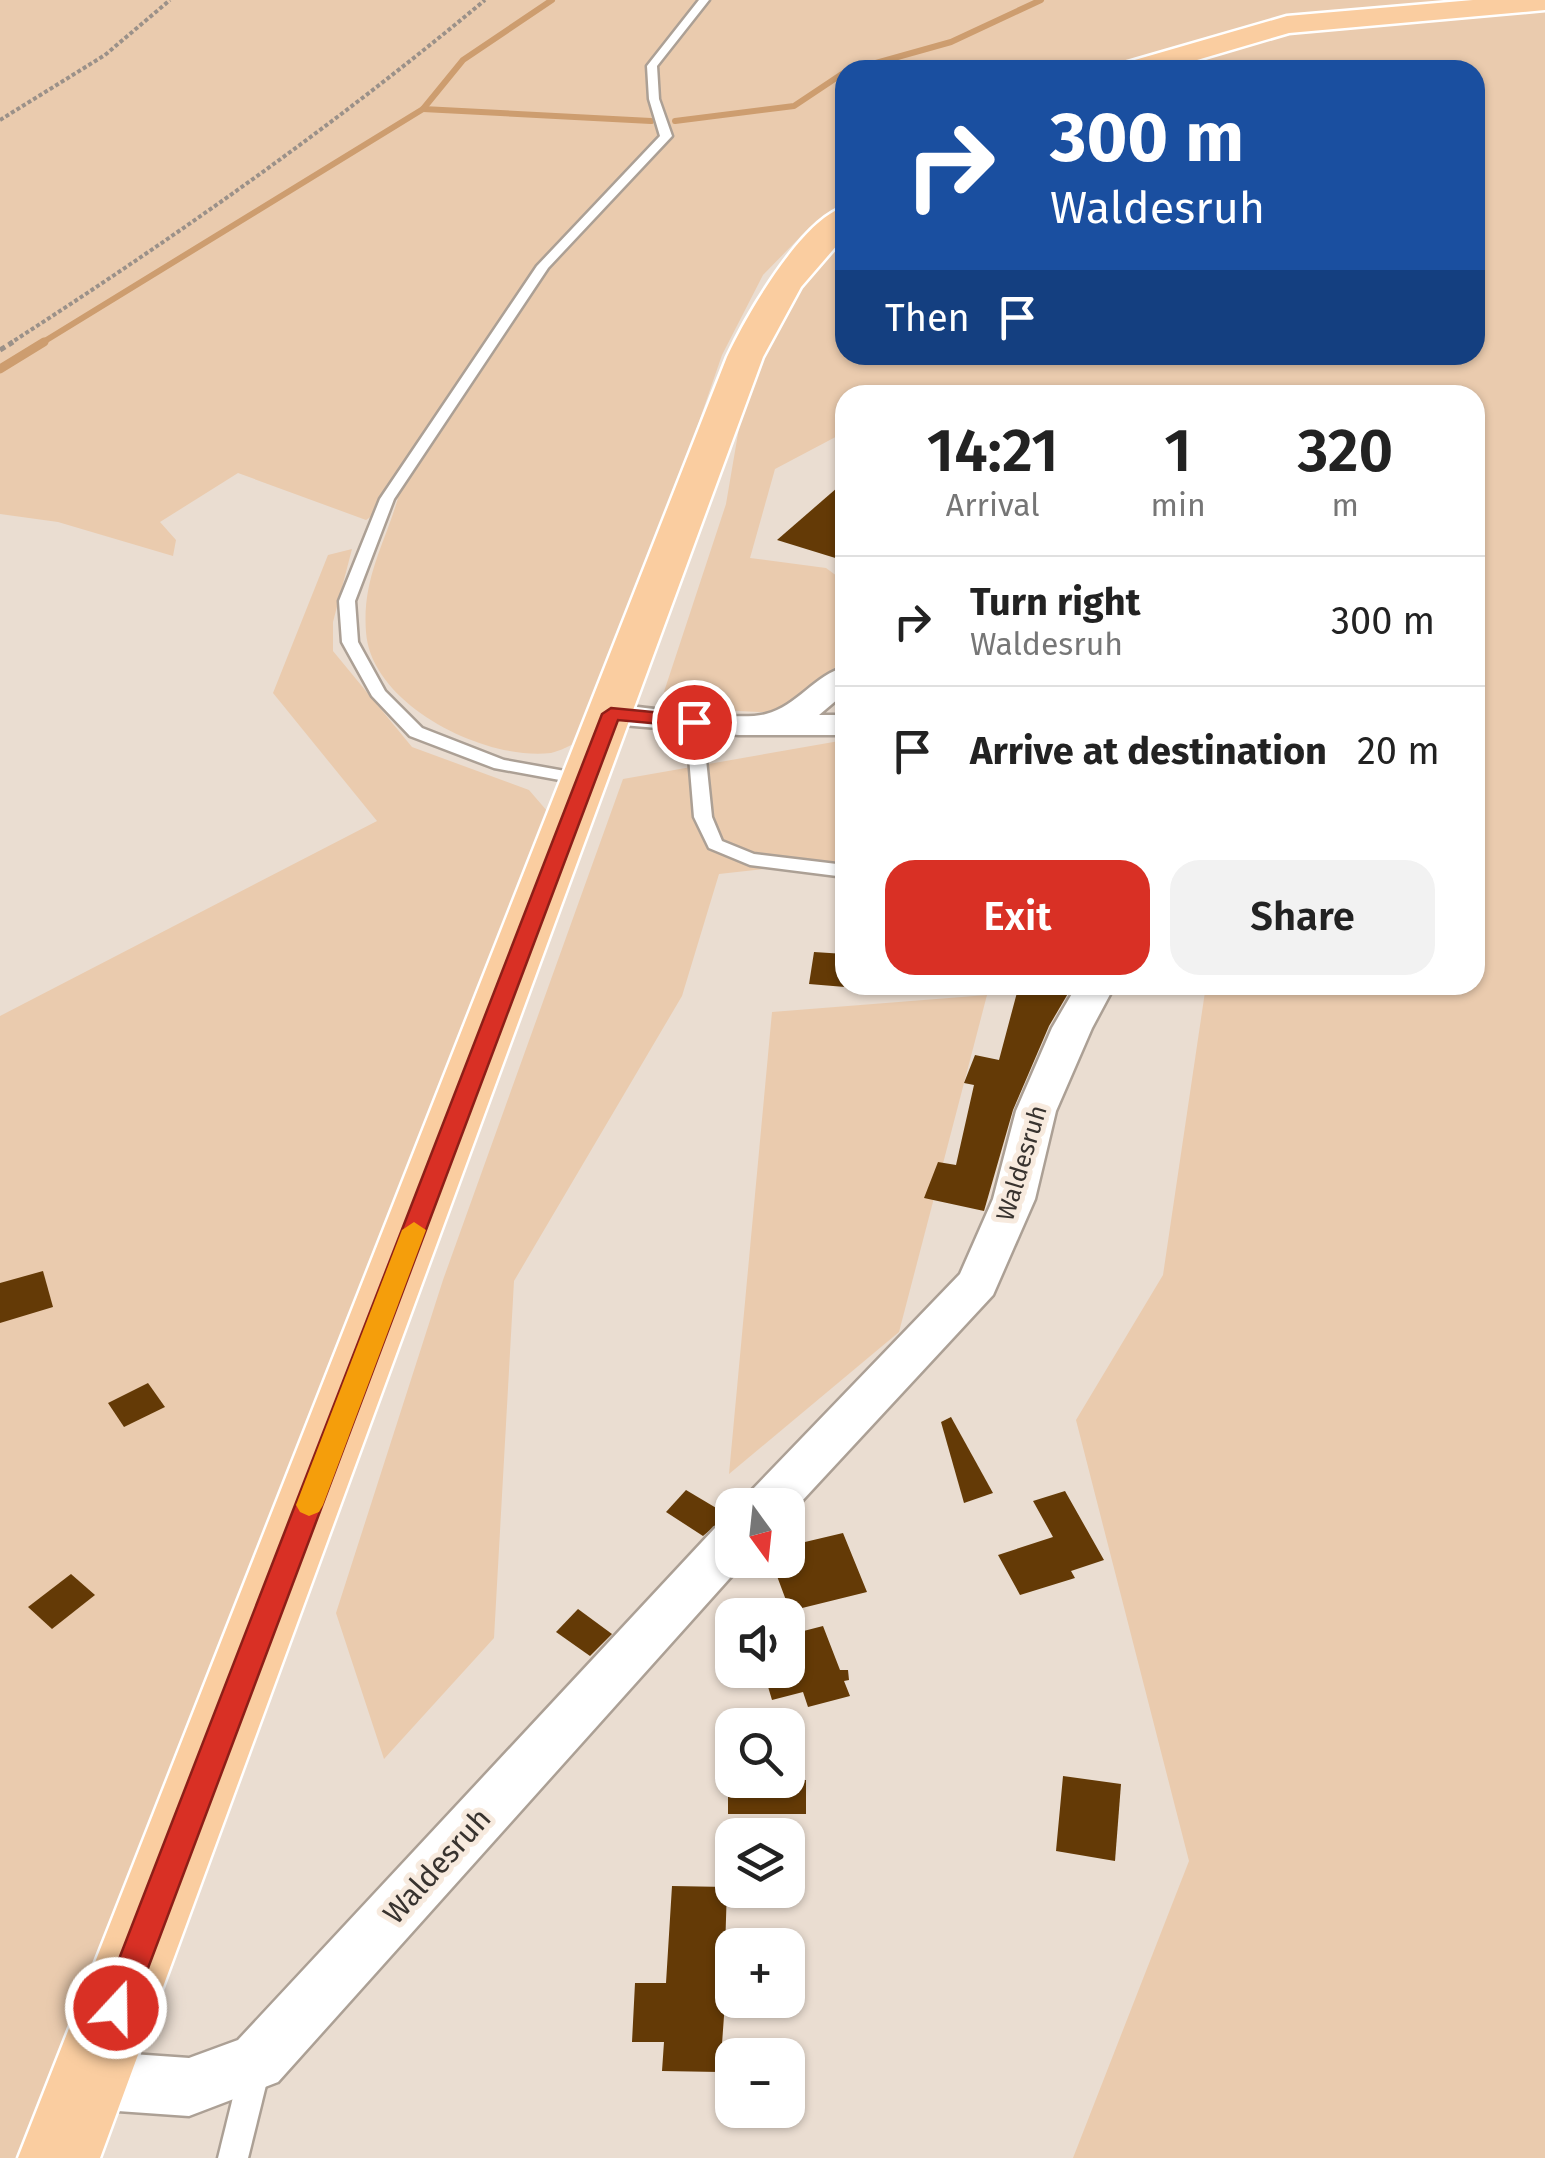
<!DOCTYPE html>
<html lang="en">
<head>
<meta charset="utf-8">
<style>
	body { margin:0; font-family:"Fira Sans",sans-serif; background:#f2f2f2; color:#222; height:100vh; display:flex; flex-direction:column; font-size:38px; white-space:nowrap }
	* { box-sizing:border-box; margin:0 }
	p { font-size:32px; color:#767676 }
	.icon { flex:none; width:55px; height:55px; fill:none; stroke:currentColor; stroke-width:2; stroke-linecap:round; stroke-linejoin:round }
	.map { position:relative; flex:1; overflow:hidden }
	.details { position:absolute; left:835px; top:385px; width:650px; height:610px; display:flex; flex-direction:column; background:#fff; border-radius:30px; box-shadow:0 2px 8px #0004 }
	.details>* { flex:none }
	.hud { position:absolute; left:835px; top:60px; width:650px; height:305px; border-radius:30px; box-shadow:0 2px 8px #0004; background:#1a4fa0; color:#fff; overflow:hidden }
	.needle { width:65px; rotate:165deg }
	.fabs { position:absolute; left:715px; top:1488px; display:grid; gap:20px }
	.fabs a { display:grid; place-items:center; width:90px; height:90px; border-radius:20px; background:#fff; box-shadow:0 2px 8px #0004; font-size:50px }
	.pin { position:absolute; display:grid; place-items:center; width:85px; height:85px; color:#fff; margin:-42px; border:5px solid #fff; border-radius:50%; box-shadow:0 2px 10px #0007 }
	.me { position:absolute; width:110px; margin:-55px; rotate:21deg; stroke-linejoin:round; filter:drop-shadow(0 0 8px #0008) }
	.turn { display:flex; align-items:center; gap:35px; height:210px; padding:0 50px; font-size:45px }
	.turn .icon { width:130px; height:130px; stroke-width:2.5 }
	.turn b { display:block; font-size:70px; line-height:85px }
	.then { display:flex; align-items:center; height:95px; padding:0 50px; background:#0003; gap:20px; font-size:38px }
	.eta { display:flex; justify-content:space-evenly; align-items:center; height:170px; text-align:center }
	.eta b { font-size:60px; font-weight:600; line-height:70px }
	.cta { display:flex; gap:20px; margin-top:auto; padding:20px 50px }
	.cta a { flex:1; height:115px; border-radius:30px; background:#d93025; color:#fff; font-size:40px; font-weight:600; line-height:115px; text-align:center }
	.cta a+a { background:#f2f2f2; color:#222 }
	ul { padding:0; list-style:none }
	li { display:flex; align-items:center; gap:30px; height:130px; padding:0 50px; border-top:2px solid #e0e0e0 }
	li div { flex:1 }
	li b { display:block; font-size:38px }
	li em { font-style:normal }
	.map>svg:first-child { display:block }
	.green { fill:#eacbae }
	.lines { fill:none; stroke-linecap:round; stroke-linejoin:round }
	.stream-far1 { stroke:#cd9d6f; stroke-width:6 }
	.stream { stroke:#cd9d6f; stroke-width:9 }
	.building { fill:#643a06 }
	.lane-casing { stroke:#aca095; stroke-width:5 }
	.street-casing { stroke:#aca095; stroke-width:5 }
	.primary-casing { stroke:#fff; stroke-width:5 }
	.path-far1 { stroke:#9b9189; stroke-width:4; stroke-dasharray:4 2.5; stroke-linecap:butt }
	.path { stroke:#9b9189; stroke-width:5; stroke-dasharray:6 4; stroke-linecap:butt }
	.lane { fill:#fff; fill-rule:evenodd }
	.street { fill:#fff; fill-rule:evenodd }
	.primary { fill:#facda0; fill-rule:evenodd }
	.route { fill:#d93025; stroke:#8d1f18; stroke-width:2.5 }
	.slow { fill:#f59e0b }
	.labels { text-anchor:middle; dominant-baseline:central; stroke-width:10; stroke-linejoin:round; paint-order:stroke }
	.street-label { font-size:25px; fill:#38332f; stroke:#f7eade }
	.near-street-label { font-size:30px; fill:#38332f; stroke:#f7eade }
</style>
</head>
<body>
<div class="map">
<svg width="1545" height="2158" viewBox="0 0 1545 2158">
	<rect width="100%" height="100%" fill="#eaddd1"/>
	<!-- green -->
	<g class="green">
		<path d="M0 0H1522L1273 22 1111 70H845V201L806 231 763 275 722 355 662 529 580 741C571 745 560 751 551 753 485 761 371 705 366 632 362 579 384 546 398 498L366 520 238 473 160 522 176 540 173 556 58 522 0 514Z"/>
		<path d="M1545 8V2158H1073L1189 1861 1076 1420 1163 1275 1206 985H1475V395H845V432L775 469 750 558 826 568 845 582V659L781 713 659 707 726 504 740 422 764 356 799 291 845 241V355H1475V70H1151L1245 41 1323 26Z"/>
		<path d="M352 549 333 622V651L412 747 529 790 554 819 20 2158H0V1016L377 821 273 693 328 555Z"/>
		<path d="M845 740V860L719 874 682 996 514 1281 494 1638 384 1759 336 1613 443 1280 623 779Z"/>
		<path d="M987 995 899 1332 729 1474 772 1012Z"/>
	</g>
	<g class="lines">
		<!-- stream-far1 -->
		<g class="stream-far1">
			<path d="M851 70 951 42 1041 0"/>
			<path d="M423 109 651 121"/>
			<path d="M675 121 794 106 845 72"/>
			<path d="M40 344 423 109 463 60 552 0"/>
		</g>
		<!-- stream -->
		<path class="stream" d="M0 369 44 342"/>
	</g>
	<!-- building -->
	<g class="building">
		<path d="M845 481V561L777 540Z"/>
		<path d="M814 952 845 954V987L809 984Z"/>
		<path d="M1019 985H1073L1049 1026 1013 1110 984 1211 924 1198 938 1162 956 1165 974 1085 964 1083 975 1055 999 1060Z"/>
		<path d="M43 1271 53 1307 0 1323V1283Z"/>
		<path d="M148 1383 165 1407 124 1427 108 1403Z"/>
		<path d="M951 1417 993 1493 964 1503 941 1422Z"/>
		<path d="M686 1490 728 1515 703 1536 666 1512Z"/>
		<path d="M1065 1491 1104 1560 1071 1571 1075 1578 1020 1595 998 1555 1053 1537 1033 1501Z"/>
		<path d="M843 1533 867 1592 790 1611 771 1560H788V1546Z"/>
		<path d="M71 1574 95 1595 52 1629 28 1607Z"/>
		<path d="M578 1609 612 1634 590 1656 556 1632Z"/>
		<path d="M823 1626 840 1670H848L849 1680 844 1681 850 1696 808 1707 803 1692 772 1700 763 1670H788V1635Z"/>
		<path d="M1063 1776 1121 1784 1115 1861 1056 1851Z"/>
		<rect x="728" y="1780" width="78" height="34"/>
		<path d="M672 1886 727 1887 725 1951H732V2002H725L720 2072 662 2071 664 2042H632L635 1983H666Z"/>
	</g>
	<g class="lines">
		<defs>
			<g id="lane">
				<path d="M699 0H709L657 66 659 99 672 136 548 268 394 499 355 601 358 642 385 691 422 728 504 760 587 775 596 780 587 785 494 768 410 736 372 696 342 642 339 601 380 499 537 266 660 136 649 99 647 66Z"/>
				<path d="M694 716 702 721 712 817 722 841 754 854 845 865V877L750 865 709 848 694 817 686 721Z"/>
				<path d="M255 2055 265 2059 270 2069 248 2158H218L240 2069 245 2059Z"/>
			</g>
			<g id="street">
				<path d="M845 667V693L819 715H845V735H739L611 724 599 721 594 714 599 707 611 704C645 707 738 722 766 714 797 706 815 675 845 667Z"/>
				<path d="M1077 985H1115L1092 1028 1056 1111 1035 1199 993 1295 788 1516V1505H744L751 1491 960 1274 993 1199 1016 1111 1052 1028Z"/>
				<path d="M732 1522V1560H746L278 2082 189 2116 89 2109 68 2101 60 2080 68 2059 89 2051 189 2058 238 2040 715 1528Z"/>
			</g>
			<g id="primary">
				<path d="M1473 0H1545V10L1289 33 1163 70H1116L1121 64 1287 16Z"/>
				<path d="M845 207V236L801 287 763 357 100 2158H18L727 357C745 318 802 218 845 207Z"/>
			</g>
		</defs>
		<!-- lane casing -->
		<use href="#lane" class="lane-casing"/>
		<!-- street casing -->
		<use href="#street" class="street-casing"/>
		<!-- primary casing -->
		<use href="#primary" class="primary-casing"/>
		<!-- path-far1 -->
		<g class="path-far1">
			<path d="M0 120 105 55 170 0"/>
			<path d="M9 344C174 238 334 126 485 0"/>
		</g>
		<!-- path -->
		<path class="path" d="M0 350 13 342"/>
		<!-- lane -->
		<use href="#lane" class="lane"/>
		<!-- street -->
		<use href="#street" class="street"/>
		<!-- primary -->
		<use href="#primary" class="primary"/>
	</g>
	<!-- route -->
	<path class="route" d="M611 708 694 716 704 722 694 727 618 720 133 2008 128 2019 116 2023 105 2019 100 2008 602 714Z"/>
	<!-- slow -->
	<path class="slow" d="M414 1222 426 1230 323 1505 319 1512 309 1516 300 1512 296 1505 402 1230Z"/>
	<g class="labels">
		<!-- street labels -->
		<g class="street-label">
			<text transform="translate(1022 1163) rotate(-73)">Waldesruh</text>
		</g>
		<!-- near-street labels -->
		<g class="near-street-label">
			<text transform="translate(437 1866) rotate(-48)">Waldesruh</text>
		</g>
	</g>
</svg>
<div class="fabs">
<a><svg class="needle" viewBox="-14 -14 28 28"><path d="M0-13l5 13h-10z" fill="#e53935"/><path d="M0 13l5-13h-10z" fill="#767676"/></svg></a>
<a><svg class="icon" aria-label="sound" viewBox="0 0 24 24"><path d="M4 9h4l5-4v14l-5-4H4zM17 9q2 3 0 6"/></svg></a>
<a><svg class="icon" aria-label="search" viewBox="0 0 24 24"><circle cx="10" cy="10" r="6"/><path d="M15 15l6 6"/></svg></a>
<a><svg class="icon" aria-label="layers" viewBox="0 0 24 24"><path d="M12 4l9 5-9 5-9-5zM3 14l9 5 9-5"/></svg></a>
<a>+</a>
<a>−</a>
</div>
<div class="pin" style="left:694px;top:722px;background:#d93025"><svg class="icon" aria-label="arrive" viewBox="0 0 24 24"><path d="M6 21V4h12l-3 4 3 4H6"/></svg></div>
<svg class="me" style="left:116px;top:2008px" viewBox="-20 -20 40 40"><circle r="17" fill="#d93025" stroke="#fff" stroke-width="3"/><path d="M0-11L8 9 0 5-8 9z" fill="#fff"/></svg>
<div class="hud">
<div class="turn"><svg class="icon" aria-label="right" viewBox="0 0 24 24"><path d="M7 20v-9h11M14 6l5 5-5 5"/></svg><div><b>300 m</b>Waldesruh</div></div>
<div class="then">Then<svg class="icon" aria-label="arrive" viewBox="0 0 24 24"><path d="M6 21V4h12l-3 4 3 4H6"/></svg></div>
</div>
<section class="details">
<div class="eta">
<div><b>14:21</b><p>Arrival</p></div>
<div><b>1</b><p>min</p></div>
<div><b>320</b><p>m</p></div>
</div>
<ul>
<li><svg class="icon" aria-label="right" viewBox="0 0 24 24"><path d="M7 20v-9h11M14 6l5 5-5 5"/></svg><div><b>Turn right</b><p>Waldesruh</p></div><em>300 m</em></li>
<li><svg class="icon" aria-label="arrive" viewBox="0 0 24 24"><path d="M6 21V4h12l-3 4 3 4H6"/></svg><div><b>Arrive at destination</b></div><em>20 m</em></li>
</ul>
<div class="cta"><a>Exit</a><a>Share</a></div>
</section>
</div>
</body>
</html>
